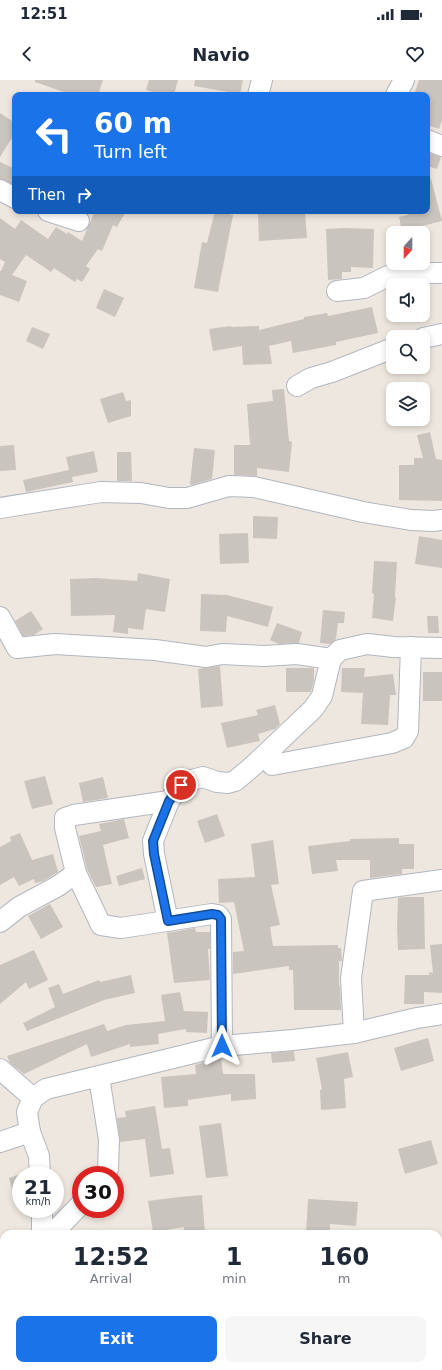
<!DOCTYPE html>
<html lang="en">
<head>
<meta charset="utf-8">
<style>
	body { margin:0; font-family:"DejaVu Sans",sans-serif; background:#f6f6f7; color:#1f2937; height:100vh; display:flex; flex-direction:column; font-size:15px; white-space:nowrap }
	* { box-sizing:border-box; margin:0 }
	p { font-size:13px; color:#747a83 }
	.icon { flex:none; width:22px; height:22px; fill:none; stroke:currentColor; stroke-width:2; stroke-linecap:round; stroke-linejoin:round }
	.map { position:relative; flex:1; overflow:hidden }
	.details { position:absolute; left:0px; top:1150px; width:442px; height:140px; display:flex; flex-direction:column; background:#fff; border-radius:12px 12px 0 0; box-shadow:0 2px 6px #0003 }
	.details>* { flex:none }
	.top-card { position:absolute; left:12px; top:12px; width:418px; height:122px; border-radius:8px; box-shadow:0 2px 6px #0003; background:#1a73e8; color:#fff; overflow:hidden }
	.needle { width:26px; rotate:201deg }
	.buttons { position:absolute; left:386px; top:146px; display:grid; gap:8px }
	.buttons a { display:grid; place-items:center; width:44px; height:44px; border-radius:8px; background:#fff; box-shadow:0 2px 6px #0003; font-size:20px }
	.speed { position:absolute; left:12px; top:1086px; display:flex; gap:8px; font-size:20px; font-weight:700; text-align:center }
	.speed>* { display:grid; place-content:center; width:52px; height:52px; border-radius:50%; background:#fff; box-shadow:0 2px 6px #0003; line-height:1 }
	.speed small { font-size:10px; font-weight:400 }
	.speed .limit { border:6px solid #d22; background:#fff; color:#111 }
	.pin { position:absolute; display:grid; place-items:center; width:34px; height:34px; color:#fff; margin:-17px; border:2px solid #fff; border-radius:50%; box-shadow:0 1px 4px #0007 }
	.me { position:absolute; width:44px; margin:-22px; rotate:0deg; stroke-linejoin:round; filter:drop-shadow(0 0 3px #0008) }
	.turn { display:flex; align-items:center; gap:14px; height:84px; padding:0 16px; font-size:18px }
	.turn .icon { width:52px; height:52px; stroke-width:2.5 }
	.turn b { display:block; font-size:28px; line-height:34px }
	.then { display:flex; align-items:center; height:38px; padding:0 16px; background:#0003; gap:8px; font-size:15px }
	.eta { display:flex; justify-content:space-evenly; align-items:center; height:68px; text-align:center }
	.eta b { font-size:24px; font-weight:800; line-height:28px }
	.button { display:flex; gap:8px; margin-top:auto; padding:8px 16px }
	.button a { flex:1; height:46px; border-radius:8px; background:#1a73e8; color:#fff; font-size:16px; font-weight:800; line-height:46px; text-align:center }
	.button a+a { background:#f6f6f7; color:#1f2937 }
	.status { display:flex; justify-content:space-between; align-items:center; height:28px; padding:0 20px; background:#fff; direction:ltr }
	.status svg { height:11px; fill:currentColor }
	header { display:flex; justify-content:space-between; align-items:center; height:52px; padding:0 16px; background:#fff; font-size:18px; font-weight:800 }
	.map>svg:first-child { display:block }
	.building { fill:#c9c4be }
	.lines { fill:none; stroke-linecap:round; stroke-linejoin:round }
	.minor-casing { stroke:#b2b6c0; stroke-width:22 }
	.minor { stroke:#fff; stroke-width:20 }
	.route-casing { stroke:#114b97; stroke-width:10 }
	.route { stroke:#1a73e8; stroke-width:7 }
</style>
</head>
<body>
<div class="status"><b>12:51</b><svg viewBox="0 0 49 12"><path d="M0 12V9h3v3zM5 12V6h3v6zM10 12V3h3v9zM15 12V0h3v12zM26 1h20v11H26zM47 4h2v5h-2z"/></svg></div>
<header><svg class="icon" aria-label="back" viewBox="0 0 24 24"><path d="M15 5l-7 7 7 7"/></svg>Navio<svg class="icon" aria-label="heart" viewBox="0 0 24 24"><path d="M12 20l-8-8c-3-5 5-10 8-4 3-6 11-1 8 4z"/></svg></header>
<div class="map">
<svg width="442" height="1290" viewBox="0 0 442 1290">
	<rect width="100%" height="100%" fill="#eee7df"/>
	<!-- building -->
	<g class="building">
		<path d="M35 0H103L98 15H73L35 2Z"/>
		<path d="M149 0H178L174 15H164L146 10Z"/>
		<path d="M195 0H243L240 14 194 6Z"/>
		<path d="M419 0H442V40L439 49 427 45V15H414Z"/>
		<path d="M0 33 15 43V53L0 77Z"/>
		<path d="M429 73 441 77 437 89 427 86Z"/>
		<path d="M0 82 15 89V105L0 99Z"/>
		<path d="M427 99H431L442 141 402 151 399 137 408 135 406 131H427Z"/>
		<path d="M95 131H126L117 147 113 145 102 171 98 169 86 186 90 189 82 202 77 199 75 202 54 188 51 192 26 175 12 195 27 201 19 222 0 215V191H1L5 182 0 179V138L15 149 21 140 48 159 56 147 67 154 68 152 82 161Z"/>
		<path d="M215 131 233 135 218 212 194 208 202 162 207 163Z"/>
		<path d="M305 132 307 158 259 161 258 134Z"/>
		<path d="M344 148 374 149 373 188 351 187V192H342V199L328 200 326 149Z"/>
		<path d="M104 209 124 218 115 237 96 228Z"/>
		<path d="M372 227 378 253 336 262V265L293 273 291 261 269 266 272 284 243 285 242 266 213 271 209 249 231 246V247L259 246V250L304 239V237L327 233 328 236Z"/>
		<path d="M32 247 50 254 43 269 26 261Z"/>
		<path d="M284 309 289 361 292 362 289 392 257 388V396L234 395V365H250L247 324 273 321 272 310Z"/>
		<path d="M123 312 126 321 131 320V336L108 343 100 319Z"/>
		<path d="M430 352 436 379 442 380V421L399 420V385H414V378H423L417 355Z"/>
		<path d="M14 365 16 390 0 391V366Z"/>
		<path d="M194 368 215 370 212 399 192 405 190 404Z"/>
		<path d="M94 371 98 392 72 397 73 402 26 412 23 400 69 390 66 377Z"/>
		<path d="M117 372H131L132 401H117Z"/>
		<path d="M253 436 278 437 277 459 253 458Z"/>
		<path d="M248 453 249 483 220 484 219 454Z"/>
		<path d="M419 456 442 460V488L415 484Z"/>
		<path d="M374 481 397 482 395 517H396L393 541 372 538 374 514 372 513Z"/>
		<path d="M138 493 170 499 165 532 146 529 143 550 128 548V554L113 552 115 535 71 536 70 499 96 498 137 501Z"/>
		<path d="M201 514 227 515 273 527 268 547 227 536 226 552 200 551Z"/>
		<path d="M323 530 345 532 344 543H338L336 559 330 564 320 563Z"/>
		<path d="M31 531 43 549 34 555 23 556 15 541Z"/>
		<path d="M427 536H438L439 553H428Z"/>
		<path d="M277 543 302 552 299 563 279 564 270 560Z"/>
		<path d="M220 586 223 626 201 628 198 589Z"/>
		<path d="M286 588H314V600L311 612H286Z"/>
		<path d="M342 588H365L364 597 393 594 396 615H390L388 645 361 644 363 613 341 612Z"/>
		<rect x="423" y="592" width="19" height="29"/>
		<path d="M275 625 280 644 275 649 258 654 260 661 227 668 221 643 258 635 256 630Z"/>
		<path d="M45 696 53 724 32 729 24 701Z"/>
		<path d="M103 697 108 718 83 722 79 703Z"/>
		<path d="M217 734 225 756 205 763 197 741Z"/>
		<path d="M124 739 129 758 103 765 112 804 96 807 87 789 79 756 101 751 99 744Z"/>
		<path d="M20 753 32 780 53 774 58 792 43 801 35 803 34 799 19 806 14 797 0 805V767L11 761 10 757Z"/>
		<path d="M399 758V764H414V789H402V794L370 798V780H336L338 791 312 794 308 766 350 761V759Z"/>
		<path d="M273 760 279 804 271 805 280 845 270 847 273 866 338 865V868H341L342 881H339V906H340L341 930H294L293 890H289V886L233 894V872L244 871 234 822 219 823 218 799 255 797 251 764Z"/>
		<path d="M142 788 145 799 119 806 116 796Z"/>
		<path d="M403 817H424L425 869 398 870 397 848 398 818Z"/>
		<path d="M50 824 63 847 41 859 28 836Z"/>
		<path d="M195 848 196 852H210V869H208L210 900 174 903 167 853Z"/>
		<path d="M442 864V913L424 912V924H404L405 895H429V892L433 893 430 865Z"/>
		<path d="M34 870 48 900 29 909 26 902 0 924V885Z"/>
		<path d="M131 895 135 913 104 920 27 951 23 943 55 927 48 908 59 904 63 914 99 900 100 902Z"/>
		<path d="M180 912 184 931 208 932 207 953 186 952V949L158 954 159 964 130 967V964L91 977 87 964 24 994 10 983 7 976 104 944 107 951 126 945 165 941 161 915Z"/>
		<path d="M428 958 434 981 401 991 394 968Z"/>
		<path d="M294 971 295 981 272 983 271 973Z"/>
		<path d="M348 972 353 997 344 999 346 1028 321 1030 320 1010 322 1009 316 978Z"/>
		<path d="M221 978 223 994H255L256 1019 231 1021V1014L188 1020V1026L164 1028 161 997 196 994 195 985Z"/>
		<path d="M155 1026 162 1069 170 1068 174 1094 150 1097 145 1059 120 1062 117 1038 126 1037 125 1031Z"/>
		<path d="M221 1043 228 1096 206 1098 199 1046Z"/>
		<path d="M431 1060 438 1084 405 1094 398 1069Z"/>
		<path d="M21 1094V1106L12 1109 9 1098Z"/>
		<path d="M202 1115 205 1154H184V1147L153 1152 148 1121 179 1117Z"/>
		<path d="M308 1119 358 1122 356 1146 330 1144V1154H306Z"/>
	</g>
	<g class="lines">
		<defs>
			<g id="minor">
				<path d="M258 15 262 0"/>
				<path d="M396 15 404 0"/>
				<path d="M427 60 442 66"/>
				<path d="M0 110 15 118"/>
				<path d="M48 131 79 141"/>
				<path d="M337 211 364 208 388 196 402 193H442"/>
				<path d="M423 258 442 254"/>
				<path d="M297 306 311 298 332 292 393 268"/>
				<path d="M0 428 101 412 141 413 169 418H187L229 406 254 407 363 432 411 440 433 441 442 440"/>
				<path d="M0 537 17 568 55 564 155 570 206 577 222 574 264 576 297 574 331 579"/>
				<path d="M272 685 392 663 404 658 408 651 411 567"/>
				<path d="M76 793 101 845 121 848 212 834 218 835 221 839 222 966"/>
				<path d="M168 841 154 774 153 761 169 721"/>
				<path d="M0 842 19 827 58 806 76 793 65 748V738L74 735 169 721 181 705 192 700 203 697 217 702 228 703 235 701 253 686 313 629 322 616 331 579 340 570 367 564 394 567 442 568"/>
				<path d="M354 953 351 898 363 811 442 800"/>
				<path d="M0 989 33 1018"/>
				<path d="M99 997 109 1060 108 1089 104 1095"/>
				<path d="M0 1062 30 1052"/>
				<path d="M40 1095 39 1076 30 1052 27 1032 33 1018 46 1009 222 966 293 960 354 953 417 938 442 934"/>
				<path d="M42 1154V1129"/>
				<path d="M52 1154 81 1124"/>
				<path d="M0 1183H4"/>
				<path d="M38 1286 39 1290"/>
			</g>
		</defs>
		<!-- minor casing -->
		<use href="#minor" class="minor-casing"/>
		<!-- minor -->
		<use href="#minor" class="minor"/>
	</g>
	<g class="lines">
		<defs>
			<path id="route" d="M181 705 169 721 153 761 154 774 168 841 212 834 218 835 221 839 222 966"/>
		</defs>
		<!-- route casing -->
		<use href="#route" class="route-casing"/>
		<!-- route -->
		<use href="#route" class="route"/>
	</g>
</svg>
<div class="buttons">
<a><svg class="needle" viewBox="-14 -14 28 28"><path d="M0-13l5 13h-10z" fill="#e53935"/><path d="M0 13l5-13h-10z" fill="#747a83"/></svg></a>
<a><svg class="icon" aria-label="sound" viewBox="0 0 24 24"><path d="M4 9h4l5-4v14l-5-4H4zM17 9q2 3 0 6"/></svg></a>
<a><svg class="icon" aria-label="search" viewBox="0 0 24 24"><circle cx="10" cy="10" r="6"/><path d="M15 15l6 6"/></svg></a>
<a><svg class="icon" aria-label="layers" viewBox="0 0 24 24"><path d="M12 4l9 5-9 5-9-5zM3 14l9 5 9-5"/></svg></a>
</div>
<div class="speed"><div>21<small>km/h</small></div><div class="limit">30</div></div>
<div class="pin" style="left:181px;top:705px;background:#d93025"><svg class="icon" aria-label="arrive" viewBox="0 0 24 24"><path d="M6 21V4h12l-3 4 3 4H6"/></svg></div>
<svg class="me" style="left:222px;top:966px" viewBox="-20 -20 40 40"><path d="M0-17L14 15 0 8-14 15z" fill="#1a73e8" stroke="#fff" stroke-width="4"/></svg>
<div class="top-card">
<div class="turn"><svg class="icon" aria-label="left" viewBox="0 0 24 24"><path d="M17 20v-9H6M10 6l-5 5 5 5"/></svg><div><b>60 m</b>Turn left</div></div>
<div class="then">Then<svg class="icon" aria-label="right" viewBox="0 0 24 24"><path d="M7 20v-9h11M14 6l5 5-5 5"/></svg></div>
</div>
<section class="details">
<div class="eta">
<div><b>12:52</b><p>Arrival</p></div>
<div><b>1</b><p>min</p></div>
<div><b>160</b><p>m</p></div>
</div>
<div class="button"><a>Exit</a><a>Share</a></div>
</section>
</div>
</body>
</html>
